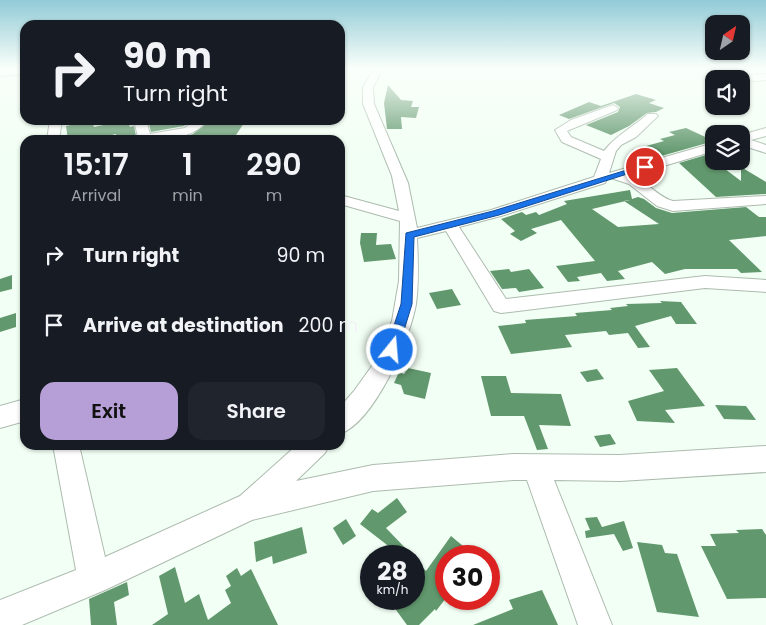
<!DOCTYPE html>
<html lang="en">
<head>
<meta charset="utf-8">
<style>
	body { margin:0; font-family:Poppins,sans-serif; background:#20242c; color:#f1f3f6; height:100vh; display:flex; flex-direction:column; font-size:19px; white-space:nowrap }
	* { box-sizing:border-box; margin:0 }
	p { font-size:16px; color:#9ea1a6 }
	.icon { flex:none; width:28px; height:28px; fill:none; stroke:currentColor; stroke-width:2; stroke-linecap:round; stroke-linejoin:round }
	.map { position:relative; flex:1; overflow:hidden }
	.sheet { position:absolute; left:20px; top:135px; width:325px; height:315px; display:flex; flex-direction:column; background:#171b24; border-radius:15px; box-shadow:0 1px 4px #0004 }
	.sheet>* { flex:none }
	.hud { position:absolute; left:20px; top:20px; width:325px; height:105px; border-radius:15px; box-shadow:0 1px 4px #0004; background:#171b24; color:#f1f3f6; overflow:hidden }
	.needle { width:32px; rotate:34deg }
	.fabs { position:absolute; left:705px; top:15px; display:grid; gap:10px }
	.fabs a { display:grid; place-items:center; width:45px; height:45px; border-radius:10px; background:#171b24; box-shadow:0 1px 4px #0004; font-size:25px }
	.speed { position:absolute; left:360px; top:545px; display:flex; gap:10px; font-size:25px; font-weight:700; text-align:center }
	.speed>* { display:grid; place-content:center; width:65px; height:65px; border-radius:50%; background:#171b24; box-shadow:0 1px 4px #0004; line-height:1 }
	.speed small { font-size:12px; font-weight:400 }
	.speed .limit { border:8px solid #d22; background:#fff; color:#111 }
	.pin { position:absolute; display:grid; place-items:center; width:42px; height:42px; color:#fff; margin:-21px; border:2px solid #fff; border-radius:50%; box-shadow:0 1px 5px #0007 }
	.me { position:absolute; width:55px; margin:-28px; rotate:17deg; stroke-linejoin:round; filter:drop-shadow(0 0 4px #0008) }
	.turn { display:flex; align-items:center; gap:18px; height:105px; padding:0 20px; font-size:22px }
	.turn .icon { width:65px; height:65px; stroke-width:2.5 }
	.turn b { display:block; font-size:35px; line-height:42px }
	.eta { display:flex; justify-content:space-evenly; align-items:center; height:85px; text-align:center }
	.eta b { font-size:30px; font-weight:600; line-height:35px }
	.cta { display:flex; gap:10px; margin-top:auto; padding:10px 20px }
	.cta a { flex:1; height:58px; border-radius:15px; background:#b69fd6; color:#111; font-size:20px; font-weight:600; line-height:58px; text-align:center }
	.cta a+a { background:#20242c; color:#f1f3f6 }
	ul { padding:0; list-style:none }
	li { display:flex; align-items:center; gap:15px; height:70px; padding:0 20px }
	li div { flex:1 }
	li b { display:block; font-size:19px }
	li em { font-style:normal }
	.map>svg:first-child { display:block }
	.building { fill:#61986d; fill-rule:evenodd }
	.lines { fill:none; stroke-linecap:round; stroke-linejoin:round }
	.minor-casing { stroke:#adbbaf; stroke-width:2 }
	.minor { fill:#fff; fill-rule:evenodd }
	.route { fill:#1a73e8; stroke:#114b97 }
</style>
</head>
<body>
<div class="map">
<svg width="766" height="625" viewBox="0 0 766 625">
	<rect width="100%" height="100%" fill="#f2fff4"/>
	<!-- building -->
	<g class="building">
		<path d="M388 85 401 100 413 101 411 107H419L416 118 401 117 402 129H387L384 103Z"/>
		<path d="M636 94 656 100 649 103 664 108 656 112 647 113 629 126 611 135 586 125 618 112 620 107 614 103 569 119 559 115 589 102 601 106Z"/>
		<path d="M127 120 130 127 134 126 136 136 131 140H117L116 134 91 140H68L66 126 92 121 94 127Z"/>
		<path d="M148 120H192L184 126 151 132Z"/>
		<path d="M210 120H246L234 138 174 140 193 134Z"/>
		<path d="M686 128 714 141 651 159 632 150 664 141 660 139 675 135 669 132Z"/>
		<path d="M706 155 714 161V164L717 163 741 181V167L766 182V194L716 197 679 163Z"/>
		<path d="M630 190 632 199 638 197 644 199 656 208 672 213 746 207 759 217H766V236L729 240 762 272 741 273 737 269H685L665 274 652 262 618 271 625 279 607 281 601 273 577 277 580 281 568 282 556 266 595 261 561 220 531 229 537 233 521 241 510 234 515 231 501 219 522 212 526 215 536 212 539 215 567 204 564 201ZM630 200 624 201 659 224 618 227 592 209Z"/>
		<path d="M361 233H377L376 245 391 244 396 259 364 262 360 243Z"/>
		<path d="M509 269 511 272 529 269 544 288 519 292 516 288 502 289 490 271Z"/>
		<path d="M12 275V289L0 292V279Z"/>
		<path d="M452 289 461 305 437 309 429 293Z"/>
		<path d="M660 301 681 302 697 324H676L671 316 635 326 650 347 638 348 628 333 609 335 606 331 565 335 572 347 511 354 498 326 526 323 525 320 577 316 575 313 612 310 610 308 628 306 626 304 662 303Z"/>
		<path d="M16 313V327L0 332V318Z"/>
		<path d="M408 368 431 373 425 399 404 394 401 385 394 383 399 372 404 374Z"/>
		<path d="M677 368 705 406 665 410 675 423 637 421 628 401 664 391 649 370Z"/>
		<path d="M597 369 604 379 587 382 580 372Z"/>
		<path d="M481 376H506L511 393 561 394 571 426 539 425 548 449 537 450 524 416H491Z"/>
		<path d="M715 405 746 406 756 420 724 419Z"/>
		<path d="M610 434 616 444 600 447 594 436Z"/>
		<path d="M397 498 407 512 386 528 413 556H382L391 548 360 524 372 509 378 513Z"/>
		<path d="M597 517 602 527 624 521 633 548 623 551 614 534 586 538 585 531 590 530 585 518Z"/>
		<path d="M346 519 356 536 343 545 333 528Z"/>
		<path d="M302 527 307 553 273 564 272 556 256 562 254 542Z"/>
		<path d="M762 529 766 535V598L727 599 701 546H716L710 534 739 533 736 530Z"/>
		<path d="M451 536 475 556H446V598L436 611 435 609 419 625H407L388 599H414V558L426 571Z"/>
		<path d="M637 542 662 545 665 553 677 554 699 617 657 612Z"/>
		<path d="M175 567 185 603 199 594 208 620 231 603 225 590 231 586 226 576 237 568 241 576 251 569 278 625H152L168 614 159 576Z"/>
		<path d="M127 582 129 595 114 602 117 625H91L89 599Z"/>
		<path d="M542 590 558 625H473L513 609 509 600Z"/>
	</g>
	<g class="lines">
		<defs>
			<g id="minor">
				<path d="M25 68V74L0 76V70Z"/>
				<path d="M375 68H383L373 87 374 104 408 183 417 228 491 210 594 177 601 159 562 142 555 130 571 120 613 105 618 108 617 110 567 131 571 137 604 151C614 137 634 126 648 114H656L658 116 636 137 621 145 616 151 609 173 714 143V151L630 176C647 180 657 197 673 201L766 196V204L673 211 657 206 629 184 608 177 605 183 501 216 459 227 506 299 705 276 766 280V292L705 288 501 313 494 311 446 231 417 238C418 260 419 282 416 304 410 339 375 421 340 434V407L354 391 374 363 392 321 399 281 400 221 340 204V195L399 211 392 176 363 104V87Z"/>
				<path d="M766 74V80L741 82V79H733L738 76Z"/>
				<path d="M50 120H62L59 140H47Z"/>
				<path d="M134 120H146L150 134 185 128 195 120H208C190 142 159 140 133 140L138 137Z"/>
				<path d="M766 128V136L751 140 766 145V153L741 145V135Z"/>
				<path d="M25 399V421L0 428V406Z"/>
				<path d="M53 445H79L105 557 240 496 297 445H329L325 453 296 481 373 465 513 454 620 455 766 446V472L620 481 554 480 612 625H578L527 480H513L373 491 252 520 105 590 22 625H0V600L76 570Z"/>
			</g>
		</defs>
		<!-- minor casing -->
		<use href="#minor" class="minor-casing"/>
		<!-- minor -->
		<use href="#minor" class="minor"/>
	</g>
	<!-- sky -->
	<linearGradient id="sky" x2="0" y2="1"><stop stop-color="#92cbd7"/><stop offset="0.44" stop-color="#f9fffa"/><stop offset="1" stop-color="#f9fffa" stop-opacity="0"/></linearGradient>
	<rect width="766" height="155" fill="url(#sky)"/>
	<!-- route -->
	<path class="route" d="M643 165 649 167 499 215 414 237 412 304 398 350 396 353H388L386 350 401 304 406 233 493 211Z"/>
</svg>
<div class="fabs">
<a><svg class="needle" viewBox="-14 -14 28 28"><path d="M0-13l5 13h-10z" fill="#e53935"/><path d="M0 13l5-13h-10z" fill="#9ea1a6"/></svg></a>
<a><svg class="icon" aria-label="sound" viewBox="0 0 24 24"><path d="M4 9h4l5-4v14l-5-4H4zM17 9q2 3 0 6"/></svg></a>
<a><svg class="icon" aria-label="layers" viewBox="0 0 24 24"><path d="M12 4l9 5-9 5-9-5zM3 14l9 5 9-5"/></svg></a>
</div>
<div class="speed"><div>28<small>km/h</small></div><div class="limit">30</div></div>
<div class="pin" style="left:645px;top:167px;background:#d93025"><svg class="icon" aria-label="arrive" viewBox="0 0 24 24"><path d="M6 21V4h12l-3 4 3 4H6"/></svg></div>
<svg class="me" style="left:392px;top:350px" viewBox="-20 -20 40 40"><circle r="17" fill="#1a73e8" stroke="#fff" stroke-width="3"/><path d="M0-11L8 9 0 5-8 9z" fill="#fff"/></svg>
<div class="hud">
<div class="turn"><svg class="icon" aria-label="right" viewBox="0 0 24 24"><path d="M7 20v-9h11M14 6l5 5-5 5"/></svg><div><b>90 m</b>Turn right</div></div>
</div>
<section class="sheet">
<div class="eta">
<div><b>15:17</b><p>Arrival</p></div>
<div><b>1</b><p>min</p></div>
<div><b>290</b><p>m</p></div>
</div>
<ul>
<li><svg class="icon" aria-label="right" viewBox="0 0 24 24"><path d="M7 20v-9h11M14 6l5 5-5 5"/></svg><div><b>Turn right</b></div><em>90 m</em></li>
<li><svg class="icon" aria-label="arrive" viewBox="0 0 24 24"><path d="M6 21V4h12l-3 4 3 4H6"/></svg><div><b>Arrive at destination</b></div><em>200 m</em></li>
</ul>
<div class="cta"><a>Exit</a><a>Share</a></div>
</section>
</div>
</body>
</html>
